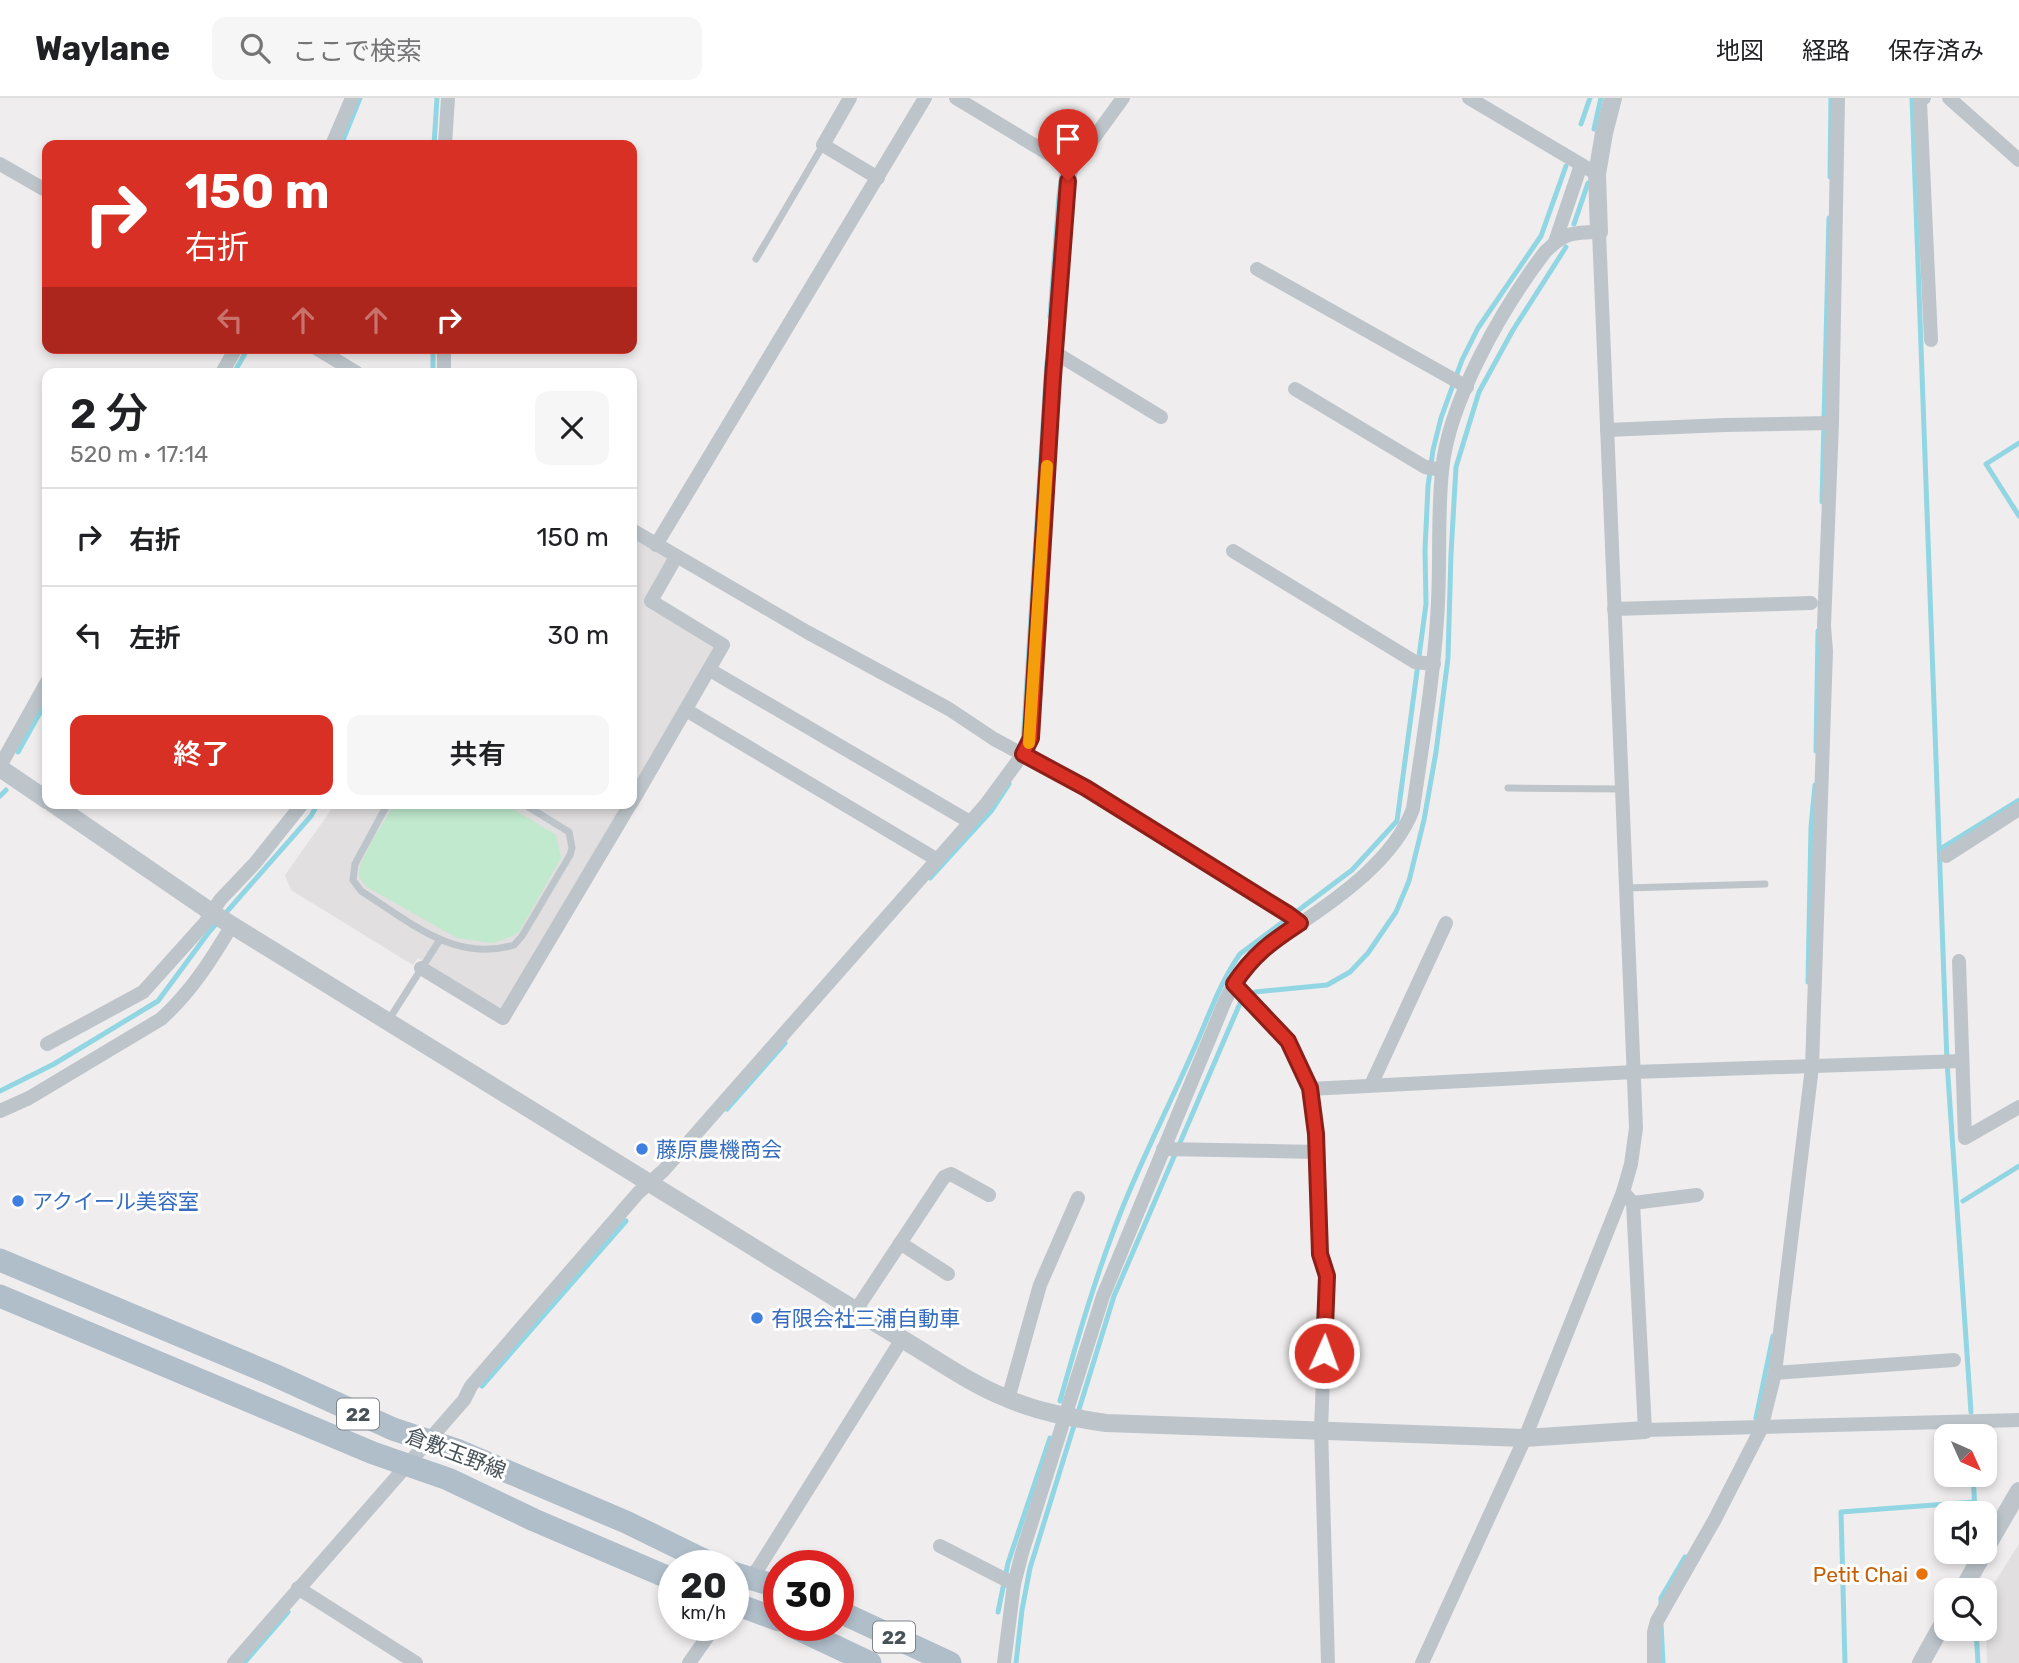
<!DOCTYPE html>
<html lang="ja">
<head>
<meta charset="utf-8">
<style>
	body { margin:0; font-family:Rubik,"Noto Sans JP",sans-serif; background:#f6f6f6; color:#202124; height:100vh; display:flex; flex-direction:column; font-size:26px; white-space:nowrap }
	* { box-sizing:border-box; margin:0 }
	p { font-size:23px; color:#757577 }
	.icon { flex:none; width:38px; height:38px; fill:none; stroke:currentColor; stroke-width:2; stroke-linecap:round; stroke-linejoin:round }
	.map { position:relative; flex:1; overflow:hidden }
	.drawer { position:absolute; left:42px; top:270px; width:595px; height:441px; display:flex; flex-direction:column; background:#fff; border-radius:14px; box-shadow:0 4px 10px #0003 }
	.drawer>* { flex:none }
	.banner { position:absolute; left:42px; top:42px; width:595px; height:214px; border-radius:14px; box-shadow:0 4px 10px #0003; background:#d93025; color:#fff; overflow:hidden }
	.needle { width:46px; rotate:135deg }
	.fabs { position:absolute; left:1934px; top:1326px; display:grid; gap:14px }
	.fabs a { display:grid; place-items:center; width:63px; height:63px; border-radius:14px; background:#fff; box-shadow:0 4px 10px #0003; font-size:35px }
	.speed { position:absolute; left:658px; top:1452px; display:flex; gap:14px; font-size:35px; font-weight:700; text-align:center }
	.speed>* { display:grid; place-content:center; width:91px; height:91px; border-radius:50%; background:#fff; box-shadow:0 4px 10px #0003; line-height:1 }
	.speed small { font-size:18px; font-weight:400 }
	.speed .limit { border:10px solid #d22; background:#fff; color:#111 }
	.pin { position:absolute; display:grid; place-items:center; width:60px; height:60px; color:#fff; margin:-72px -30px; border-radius:50% 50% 50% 0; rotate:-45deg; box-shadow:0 0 7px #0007 }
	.pin .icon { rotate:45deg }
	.me { position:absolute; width:77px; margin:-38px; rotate:2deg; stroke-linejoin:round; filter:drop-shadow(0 0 5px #0008) }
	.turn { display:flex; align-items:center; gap:24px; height:147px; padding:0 28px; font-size:32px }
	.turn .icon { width:91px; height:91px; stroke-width:2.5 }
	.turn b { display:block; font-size:49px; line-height:60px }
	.lanes { display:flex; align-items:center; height:66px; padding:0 28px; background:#0003; justify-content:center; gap:35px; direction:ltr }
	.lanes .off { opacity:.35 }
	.round { display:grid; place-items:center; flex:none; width:74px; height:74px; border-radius:14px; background:#f6f6f6 }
	.head { display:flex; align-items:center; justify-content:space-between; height:119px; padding:0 28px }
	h1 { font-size:42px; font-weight:600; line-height:52px }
	.button { display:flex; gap:14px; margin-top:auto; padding:14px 28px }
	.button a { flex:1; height:80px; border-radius:14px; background:#d93025; color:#fff; font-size:28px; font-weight:600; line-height:80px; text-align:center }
	.button a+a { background:#f6f6f6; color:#202124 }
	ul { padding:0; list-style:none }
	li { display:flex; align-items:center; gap:21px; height:98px; padding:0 28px; border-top:2px solid #e0e0e0 }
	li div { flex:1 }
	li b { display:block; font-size:26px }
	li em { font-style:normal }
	header { display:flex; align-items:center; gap:42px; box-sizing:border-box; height:98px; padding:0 35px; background:#fff; border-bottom:2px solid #e0e0e0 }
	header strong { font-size:33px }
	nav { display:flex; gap:38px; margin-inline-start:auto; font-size:24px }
	.search { width:490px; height:63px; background:#f6f6f6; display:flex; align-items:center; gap:18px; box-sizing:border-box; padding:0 24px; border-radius:14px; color:#757577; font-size:26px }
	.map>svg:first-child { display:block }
	.education { fill:#e1dfdf }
	.grass { fill:#c0e9cd }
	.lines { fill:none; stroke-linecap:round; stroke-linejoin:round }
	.stream { stroke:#91d6e2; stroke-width:5 }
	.service { stroke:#bdc5cb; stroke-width:7 }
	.minor { stroke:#bdc5cb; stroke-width:14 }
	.tertiary { stroke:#bdc5cb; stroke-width:18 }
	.primary { stroke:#b0beca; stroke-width:23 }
	.route-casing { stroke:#8d1f18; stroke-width:18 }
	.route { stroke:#d93025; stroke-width:12 }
	.slow { stroke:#f59e0b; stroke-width:12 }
	.shop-dot { fill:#3f7fe0; stroke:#fff; stroke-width:2.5 }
	.food-dot { fill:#e8710a; stroke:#fff; stroke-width:2.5 }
	.labels { text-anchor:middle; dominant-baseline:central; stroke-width:6; stroke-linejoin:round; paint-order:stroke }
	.shield { fill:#fff; stroke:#7f868b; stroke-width:2 }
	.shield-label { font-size:19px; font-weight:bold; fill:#485259 }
	.shop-label { font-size:21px; fill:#366cbe; stroke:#fff; text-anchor:start }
	.street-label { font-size:21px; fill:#485259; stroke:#fff }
	.food-label { font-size:21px; fill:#c56008; stroke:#fff; text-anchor:end }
</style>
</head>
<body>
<header>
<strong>Waylane</strong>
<div class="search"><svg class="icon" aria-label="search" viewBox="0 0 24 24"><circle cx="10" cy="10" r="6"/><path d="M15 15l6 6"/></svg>ここで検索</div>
<nav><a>地図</a><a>経路</a><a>保存済み</a></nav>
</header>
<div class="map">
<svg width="2019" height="1565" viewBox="0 0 2019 1565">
	<rect width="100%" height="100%" fill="#f0edee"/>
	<!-- education -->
	<g class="education">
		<path d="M632 439 669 460 644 505 716 548 632 691Z"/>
		<path d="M336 705H623L503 910 497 912 418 860 413 867 291 792 285 777Z"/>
		<path d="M2019 1446V1565H1987L1985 1500Z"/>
	</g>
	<!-- grass -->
	<path class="grass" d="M395 705H503L556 737 561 760 519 834 506 841 492 845 457 840 367 789C364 785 359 781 359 775 359 761 387 719 395 705Z"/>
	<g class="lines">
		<!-- stream -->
		<g class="stream">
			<path d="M1912 0 1947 964 1971 1314"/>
			<path d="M1581 26 1590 0"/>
			<path d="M1594 31 1601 0"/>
			<path d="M341 47 360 0"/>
			<path d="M434 47 437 0"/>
			<path d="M1830 79 1831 0"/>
			<path d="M1574 126 1588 85"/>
			<path d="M1050 219 1059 97 1062 77 1066 70"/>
			<path d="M234 275 248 250"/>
			<path d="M433 275V250"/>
			<path d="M2019 345 1986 366 2019 418"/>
			<path d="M1822 404 1829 120"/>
			<path d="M1023 645 1047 264"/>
			<path d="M1816 653 1818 533"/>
			<path d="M18 654 47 602"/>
			<path d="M0 698 6 692"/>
			<path d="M1940 751 2019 702"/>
			<path d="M930 780 992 712 1009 686"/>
			<path d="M1808 884 1811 729 1815 687"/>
			<path d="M0 993 54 966 158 903 209 834 311 718 318 705"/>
			<path d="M727 1011 785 945"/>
			<path d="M1963 1103 2019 1068"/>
			<path d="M482 1288 626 1123"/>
			<path d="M1060 1303C1078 1239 1096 1177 1120 1116 1142 1060 1170 1006 1194 951 1209 918 1219 886 1240 856L1352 772 1397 723 1426 506 1425 452 1428 388 1433 352 1441 320 1462 262 1478 230 1541 138 1566 68"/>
			<path d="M1756 1320 1773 1238"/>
			<path d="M1971 1337V1339"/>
			<path d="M1973 1377 1975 1412"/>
			<path d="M1661 1506V1500L1685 1459"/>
			<path d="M998 1514 1008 1465 1050 1340"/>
			<path d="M1661 1526 1663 1565"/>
			<path d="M1976 1531 1978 1565"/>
			<path d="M244 1565 288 1514"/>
			<path d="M1016 1565 1022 1512 1030 1470 1114 1198 1241 903 1255 894 1327 887 1350 874 1368 855 1396 814 1409 783 1424 722 1436 654 1448 560 1451 456 1456 369 1479 294 1513 232 1566 149"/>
			<path d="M1845 1565 1841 1414 1974 1404"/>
		</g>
		<!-- service -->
		<g class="service">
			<path d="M756 161 823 47"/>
			<path d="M1508 690 1622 691"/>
			<path d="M388 705 355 766 353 782 361 793C409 823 454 865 514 847L522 838 570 757 572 750 569 734 522 705"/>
			<path d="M1626 790 1765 786"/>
			<path d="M388 923 439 843"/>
		</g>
		<!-- minor -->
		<g class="minor">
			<path d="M850 0 823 47 878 80"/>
			<path d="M956 0 1072 70"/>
			<path d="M1469 0 1597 76"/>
			<path d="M1924 0 1920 3 1931 242"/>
			<path d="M1949 0 2019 62"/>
			<path d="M332 47 352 0"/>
			<path d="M445 47 448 0"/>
			<path d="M0 66 47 93"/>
			<path d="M1555 144 1581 67"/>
			<path d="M1257 171 1467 289"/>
			<path d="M316 250 357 275"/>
			<path d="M1054 254 1161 319"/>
			<path d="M222 275 236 250"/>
			<path d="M444 275V250"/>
			<path d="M1295 291 1425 369 1442 372"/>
			<path d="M1607 332 1725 327 1832 325"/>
			<path d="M632 432 807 534 949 611 994 641 1085 690 1288 816 1300 825"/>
			<path d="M656 447 925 0"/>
			<path d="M1233 453 1415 564 1434 566"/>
			<path d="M1614 511 1811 505"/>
			<path d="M710 572 970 724"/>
			<path d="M686 612 936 761"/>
			<path d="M0 668 47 584"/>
			<path d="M632 704 723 547 651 503 676 459"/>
			<path d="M1946 758 2019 711"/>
			<path d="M1959 863 1965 1040 2019 1009"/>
			<path d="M421 870 503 920 631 705"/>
			<path d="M1234 886 1288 943 1310 991 1316 1036 1320 1156 1327 1178 1321 1331 1328 1565"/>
			<path d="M47 946 143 894 205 825 220 802 256 764 303 705"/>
			<path d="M1371 987 1446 825"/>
			<path d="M1310 991 1634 974 1962 963"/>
			<path d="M0 1013 29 1000 161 921C191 894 212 861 232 827"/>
			<path d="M1163 1051 1317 1054"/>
			<path d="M1623 1094 1633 1105 1645 1332 2019 1322"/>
			<path d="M1633 1105 1697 1097"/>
			<path d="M900 1145 948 1176"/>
			<path d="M856 1212 944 1079 951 1076 989 1097"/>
			<path d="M1775 1275 1954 1262"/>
			<path d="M1008 1301 1040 1187 1078 1100"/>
			<path d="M940 1448 1014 1486"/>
			<path d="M298 1490 416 1565"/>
			<path d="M733 1502 759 1469 902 1241"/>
			<path d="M234 1565 464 1302 471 1288 638 1095 664 1072 987 705 1028 649 1031 640 1054 254 1068 83 1072 70 1123 0"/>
			<path d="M689 1565 715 1528"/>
			<path d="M1004 1565 1014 1486 1022 1455 1103 1198 1225 903C1232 889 1240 873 1251 862 1264 848 1281 838 1298 827 1340 799 1395 760 1413 711 1422 648 1433 585 1437 521 1441 472 1437 422 1442 373 1448 304 1503 209 1545 154 1564 135 1572 134 1599 134L1636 1030 1631 1066 1623 1094 1525 1340 1422 1565"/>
			<path d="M1654 1565V1534L1657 1523 1715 1421 1761 1331 1775 1275 1812 969 1826 553 1824 528 1832 325 1838 0"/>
		</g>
		<!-- tertiary -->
		<g class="tertiary">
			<path d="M1599 134 1597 76 1604 35 1613 0"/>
			<path d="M0 670 47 702"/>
			<path d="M52 705 217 818 902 1241C936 1261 969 1285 1006 1300 1038 1314 1072 1320 1106 1325L1525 1340 1645 1332"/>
			<path d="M1984 1453 2019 1393"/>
			<path d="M1962 1493 1984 1454"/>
			<path d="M1921 1565 1946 1520"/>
		</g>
		<!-- primary -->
		<g class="primary">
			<path d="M0 1162 272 1276 393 1331 459 1353 626 1424 716 1468"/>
			<path d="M0 1198 373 1355 448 1381 534 1422 674 1482"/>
			<path d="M733 1475 779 1489"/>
			<path d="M733 1505 779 1522"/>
			<path d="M838 1513 950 1565"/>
			<path d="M792 1528 870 1565"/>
		</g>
	</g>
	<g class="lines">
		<defs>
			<path id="route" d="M1068 83 1053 279 1031 640 1023 656 1086 690 1288 816 1300 825C1271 844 1253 857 1234 886L1288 943 1310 990 1316 1036 1320 1156 1327 1178 1324 1255"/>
		</defs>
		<!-- route casing -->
		<use href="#route" class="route-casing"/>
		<!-- route -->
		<use href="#route" class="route"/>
		<!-- slow -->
		<path class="slow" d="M1029 645 1047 368"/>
	</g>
	<!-- markers -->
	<g class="shop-dot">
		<circle cx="642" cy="1051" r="7"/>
		<circle cx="18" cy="1103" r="7"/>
		<circle cx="757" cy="1220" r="7"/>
	</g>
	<circle class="food-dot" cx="1922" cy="1476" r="7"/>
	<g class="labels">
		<!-- shield labels -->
		<g class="shield">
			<rect x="337" y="1300.5" width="42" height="31" rx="5"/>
			<rect x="873" y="1523.5" width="42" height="31" rx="5"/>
		</g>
		<g class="shield-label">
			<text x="358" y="1316">22</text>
			<text x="894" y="1539">22</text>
		</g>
		<!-- shop labels -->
		<g class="shop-label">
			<text x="656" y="1051">藤原農機商会</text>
			<text x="32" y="1103">アクイール美容室</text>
			<text x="771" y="1220">有限会社三浦自動車</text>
		</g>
		<!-- street labels -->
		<g class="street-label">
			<text transform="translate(456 1355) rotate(21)">倉敷玉野線</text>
		</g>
		<!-- food labels -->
		<g class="food-label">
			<text x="1908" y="1476">Petit Chai</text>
		</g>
	</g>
</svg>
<div class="fabs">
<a><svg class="needle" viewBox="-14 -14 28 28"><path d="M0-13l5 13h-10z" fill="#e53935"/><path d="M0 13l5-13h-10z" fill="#757577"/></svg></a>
<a><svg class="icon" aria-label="sound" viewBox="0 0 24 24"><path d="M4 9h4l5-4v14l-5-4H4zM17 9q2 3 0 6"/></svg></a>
<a><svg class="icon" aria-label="search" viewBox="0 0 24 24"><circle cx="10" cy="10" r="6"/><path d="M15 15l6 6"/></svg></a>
</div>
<div class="speed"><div>20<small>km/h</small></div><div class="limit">30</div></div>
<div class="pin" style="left:1068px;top:83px;background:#d93025"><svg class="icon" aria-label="arrive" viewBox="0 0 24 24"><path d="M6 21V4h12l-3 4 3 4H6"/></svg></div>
<svg class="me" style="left:1324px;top:1255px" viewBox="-20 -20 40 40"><circle r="17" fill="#d93025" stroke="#fff" stroke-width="3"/><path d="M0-11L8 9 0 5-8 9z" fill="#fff"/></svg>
<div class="banner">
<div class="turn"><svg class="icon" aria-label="right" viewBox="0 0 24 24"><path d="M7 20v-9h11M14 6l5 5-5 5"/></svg><div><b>150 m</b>右折</div></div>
<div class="lanes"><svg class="icon off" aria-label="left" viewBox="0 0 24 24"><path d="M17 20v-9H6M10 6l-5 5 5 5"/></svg><svg class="icon off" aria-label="ahead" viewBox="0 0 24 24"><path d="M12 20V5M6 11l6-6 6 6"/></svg><svg class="icon off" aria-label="ahead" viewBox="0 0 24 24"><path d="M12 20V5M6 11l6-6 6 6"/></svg><svg class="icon" aria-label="right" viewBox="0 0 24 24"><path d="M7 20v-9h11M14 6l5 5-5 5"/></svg></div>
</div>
<section class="drawer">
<div class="head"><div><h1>2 分</h1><p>520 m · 17:14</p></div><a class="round"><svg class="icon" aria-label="close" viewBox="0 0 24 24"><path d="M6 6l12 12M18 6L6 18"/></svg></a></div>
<ul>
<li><svg class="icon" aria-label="right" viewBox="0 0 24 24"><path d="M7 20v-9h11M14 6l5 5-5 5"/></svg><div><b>右折</b></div><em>150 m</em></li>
<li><svg class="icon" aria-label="left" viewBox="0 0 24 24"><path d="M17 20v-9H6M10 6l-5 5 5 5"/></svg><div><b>左折</b></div><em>30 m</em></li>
</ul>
<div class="button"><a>終了</a><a>共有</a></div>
</section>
</div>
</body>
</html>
